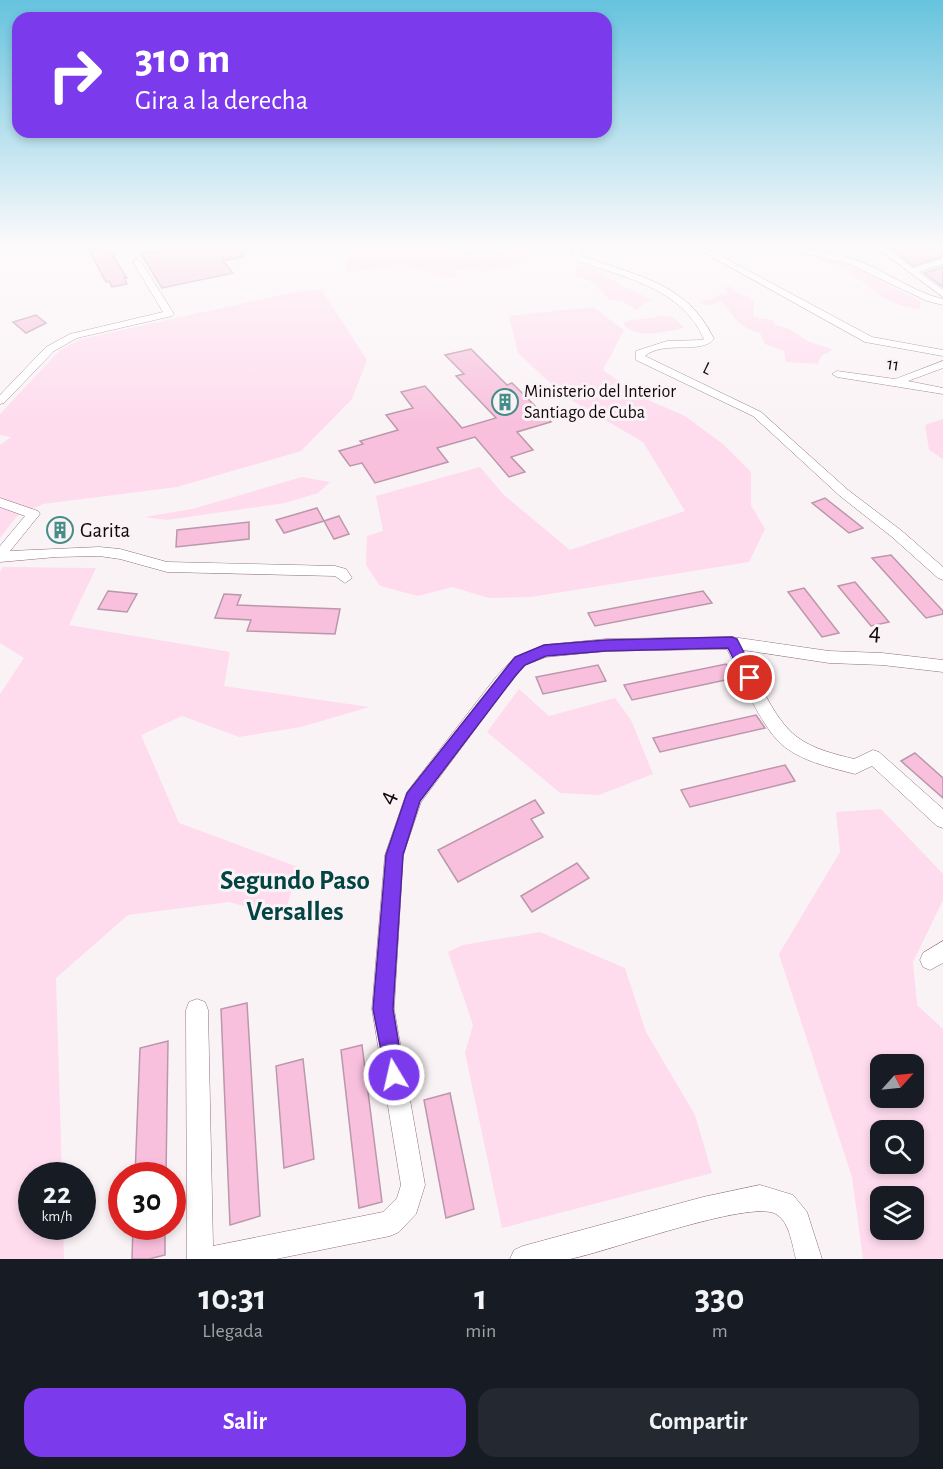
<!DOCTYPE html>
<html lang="es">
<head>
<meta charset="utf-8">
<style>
	body { margin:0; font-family:"Alegreya Sans",sans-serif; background:#242831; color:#f1f3f6; height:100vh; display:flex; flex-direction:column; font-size:22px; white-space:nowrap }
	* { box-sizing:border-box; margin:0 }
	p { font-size:20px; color:#9ea1a6 }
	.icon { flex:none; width:33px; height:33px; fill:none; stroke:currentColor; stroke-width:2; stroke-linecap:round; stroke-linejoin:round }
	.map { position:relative; height:1259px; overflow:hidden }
	.details { display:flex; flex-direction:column; background:#171b24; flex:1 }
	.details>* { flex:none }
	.top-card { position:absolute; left:12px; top:12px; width:600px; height:126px; border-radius:18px; box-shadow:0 3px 9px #0003; background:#7c3aed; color:#fff; overflow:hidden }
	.needle { width:39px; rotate:63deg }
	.tools { position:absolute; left:870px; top:1054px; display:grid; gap:12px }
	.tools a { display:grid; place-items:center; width:54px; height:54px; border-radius:12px; background:#171b24; box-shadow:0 3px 9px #0003; font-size:30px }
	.speed { position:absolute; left:18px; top:1162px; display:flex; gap:12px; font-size:30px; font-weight:700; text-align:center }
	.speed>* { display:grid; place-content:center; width:78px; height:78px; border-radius:50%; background:#171b24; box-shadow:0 3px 9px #0003; line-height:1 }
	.speed small { font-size:15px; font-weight:400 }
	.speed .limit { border:9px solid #d22; background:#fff; color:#111 }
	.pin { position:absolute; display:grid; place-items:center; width:51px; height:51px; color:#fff; margin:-26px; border:3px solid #fff; border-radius:50%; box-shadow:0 2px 6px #0007 }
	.me { position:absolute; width:66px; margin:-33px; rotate:351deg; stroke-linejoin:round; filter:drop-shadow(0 0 4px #0008) }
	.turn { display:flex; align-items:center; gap:21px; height:126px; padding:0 24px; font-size:27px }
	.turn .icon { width:78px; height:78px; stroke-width:2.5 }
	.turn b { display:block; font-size:42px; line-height:51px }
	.eta { display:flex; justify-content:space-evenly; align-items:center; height:102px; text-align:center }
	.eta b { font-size:36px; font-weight:600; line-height:42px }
	.action { display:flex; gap:12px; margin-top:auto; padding:12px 24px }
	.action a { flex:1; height:69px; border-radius:18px; background:#7c3aed; color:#fff; font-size:24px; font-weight:600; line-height:69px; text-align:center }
	.action a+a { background:#242831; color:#f1f3f6 }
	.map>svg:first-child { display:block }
	.green { fill:#fedbed; fill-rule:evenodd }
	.building { fill:#f8c0dd; stroke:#bb97aa; stroke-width:1.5 }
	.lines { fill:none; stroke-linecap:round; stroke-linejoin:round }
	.minor-casing { stroke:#906e80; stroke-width:1 }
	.minor { fill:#fff; fill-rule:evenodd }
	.route { fill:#7c3aed; stroke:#51269a; stroke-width:1.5 }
	.labels { text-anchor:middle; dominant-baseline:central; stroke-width:6; stroke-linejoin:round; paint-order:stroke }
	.far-street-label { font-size:18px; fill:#13080e; stroke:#faf3f6 }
	.far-poi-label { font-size:18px; fill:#13080e; stroke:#faf3f6; text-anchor:start }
	.poi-label { font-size:21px; fill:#13080e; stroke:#faf3f6; text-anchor:start }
	.near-street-label { font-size:26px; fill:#13080e; stroke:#faf3f6 }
	.near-neighbourhood-label { font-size:27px; font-weight:bold; fill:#014441; stroke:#faf3f6 }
</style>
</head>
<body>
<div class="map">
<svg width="943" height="1259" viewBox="0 0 943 1259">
	<rect width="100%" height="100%" fill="#faf3f6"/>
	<!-- green -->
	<g class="green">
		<path d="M350 248H461L474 255 489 258 505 248H541L538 255 525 262 486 272 471 268 453 271 456 277C438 279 427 269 410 266 390 262 368 272 347 271L345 265Z"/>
		<path d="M799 254 847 264 920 301V309C884 305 876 291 849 272 834 262 816 259 799 254Z"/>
		<path d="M581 265 596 269 622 286 653 300 645 302 636 311C629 304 619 299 609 300L596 284 573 275Z"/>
		<path d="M730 286 739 294 748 296 754 302 753 317 773 320 775 326C790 326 794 333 806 340 814 345 824 345 833 350L821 356 818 364 786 362 784 351 765 344 760 333C736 326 735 316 721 301L711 305 701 304 700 301 716 298 718 295 727 293 723 287Z"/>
		<path d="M321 289 367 360 352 399 301 451 177 487 43 504 17 516 0 538V445L11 437 0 435V414L60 350 81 339 290 293Z"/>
		<path d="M593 307 624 330 603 370 639 396 685 416 723 444 751 472V505L765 529 749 562 531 597 489 598 452 587 418 596 380 586 366 565 367 536 383 531 376 496 480 467 504 495 570 550 685 511 643 442 564 396 518 353 509 316Z"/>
		<path d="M659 316 673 317 684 328C665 331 635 341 623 323 635 317 647 321 659 316Z"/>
		<path d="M943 419V459L929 450 925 425Z"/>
		<path d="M302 477 330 482 318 493 285 503 167 520 144 517 192 509Z"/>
		<path d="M3 567 96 568 69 625 230 652 224 686 369 707 301 727 239 737 182 716 141 735 179 823 298 867 284 917 229 902 128 915 56 978 62 1176H32V1227H63L64 1259H0V694L24 658 0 643V572Z"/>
		<path d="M519 689 549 716 615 698 631 720 653 774 599 795 560 793 487 732Z"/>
		<path d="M881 809 943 874V900L913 962 917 1005 943 1029V1259H863L852 1177 779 954 840 852 836 812ZM880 1065H914V1098H880ZM880 1131H914V1164H880ZM880 1197H914V1230H880Z"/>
		<path d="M540 932 625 968 646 1032 695 1115 712 1173 502 1228 465 1053 473 1025 448 952 463 945Z"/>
	</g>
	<!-- building -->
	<g class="building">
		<path d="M88 248H108L127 278H124L127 284 112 287 109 281 106 282Z"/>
		<path d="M171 248H238L244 256 223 261 233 273 162 288 141 254Z"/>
		<path d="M890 248H932L943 253V256L913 266Z"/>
		<path d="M943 267V287L924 273Z"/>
		<path d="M36 315 46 323 26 333 13 322Z"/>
		<path d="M471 349 507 385 512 383 551 422 517 432 533 450 511 457 525 472 509 477 475 437 437 448 448 462 375 483 362 463 350 466 339 451 363 444 360 441 398 430 386 415 413 408 401 392 425 386 462 428 496 418 456 376 464 374 445 355Z"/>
		<path d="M825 498 863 528 849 533 812 503Z"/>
		<path d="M317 508 324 521 284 533 276 520Z"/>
		<path d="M339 516 349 534 334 539 324 521Z"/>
		<path d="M249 522V539L176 547 177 530Z"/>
		<path d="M891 555 943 611V614L926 618 872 558Z"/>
		<path d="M855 582 889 622 871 626 838 586Z"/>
		<path d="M804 588 839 633 822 637 788 592Z"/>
		<path d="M108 591 137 594 127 612 98 609Z"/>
		<path d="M703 591 712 603 595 626 588 613Z"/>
		<path d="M224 594 241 595 237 605 340 609 335 634 247 631 251 620 215 618Z"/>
		<path d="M726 664 735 678 632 700 624 685Z"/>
		<path d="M598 665 606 681 543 694 536 677Z"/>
		<path d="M756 715 765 728 660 752 653 738Z"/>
		<path d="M915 753 943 778V798L901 761Z"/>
		<path d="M785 765 795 781 690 807 681 790Z"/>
		<path d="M535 800 544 813 531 819 543 837 458 882 438 850Z"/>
		<path d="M577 863 589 878 532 912 521 896Z"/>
		<path d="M247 1003 260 1216 230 1225 221 1009Z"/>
		<path d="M168 1041 166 1176H135L140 1048Z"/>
		<path d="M362 1045 382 1202 359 1208 341 1050Z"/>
		<path d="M303 1059 314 1159 284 1168 276 1066Z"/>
		<path d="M450 1093 474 1209 446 1218 424 1100Z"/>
		<path d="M133 1227H165V1255L149 1259H132Z"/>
	</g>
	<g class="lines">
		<defs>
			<g id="minor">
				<path d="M574 248H585L580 252 582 256C636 276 687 282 714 339 701 355 663 340 645 356L761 412 848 490 902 531 943 567V580L938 578 892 537 840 496 753 416 636 360V351L667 341 702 340 704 339C680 286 624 278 575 260L571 251Z"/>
				<path d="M696 248H706L872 337 943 350V356L865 342Z"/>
				<path d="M779 248C810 248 847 254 875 268 897 279 918 293 943 299V305L927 301 847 263Z"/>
				<path d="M877 248H886L913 268 943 258V264L919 272 943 290V297Z"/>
				<path d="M137 259 141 262 174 314 172 316 77 338 54 351 4 403 0 404V395L46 347 70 334 163 312 133 262Z"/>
				<path d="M943 361V368L908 381 943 388V394L837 377 832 374 837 371 895 379Z"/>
				<path d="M0 498 38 511 40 514 10 551 99 547 120 549 167 562 335 566 346 569 352 578 345 583 335 576 167 572 120 559 99 556 56 557 0 562V546L25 516 0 507Z"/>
				<path d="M732 637 829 651 882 653 943 660V672L882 665 829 663 743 650C756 676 774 720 797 737 813 749 834 754 854 759L873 750 879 752 943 809V828L937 826 872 766 855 774C832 768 805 762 786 748 762 731 740 675 727 649L606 651 546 657 525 665 508 685 421 802 403 855 394 1009 425 1185 416 1214 399 1232 390 1236 276 1259H187L186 1010 189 1002 197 999 205 1002 208 1010 213 1246 383 1212 397 1198 401 1185 372 1009 385 855 407 792 496 677 515 657 544 645 606 639Z"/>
				<path d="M943 941V963L930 970 923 967 920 960 923 953Z"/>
				<path d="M760 1185 793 1195 807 1212 822 1259H796C792 1245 790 1222 776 1214 750 1199 607 1252 570 1259 551 1259 529 1259 510 1259L514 1250 523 1246 703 1197Z"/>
			</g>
		</defs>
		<!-- minor casing -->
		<use href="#minor" class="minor-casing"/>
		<!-- minor -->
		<use href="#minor" class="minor"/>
	</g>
	<!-- sky -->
	<linearGradient id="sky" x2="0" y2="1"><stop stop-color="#66c3de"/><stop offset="0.58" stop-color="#fdfafb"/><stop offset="1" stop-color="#fdfafb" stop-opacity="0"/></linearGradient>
	<rect width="943" height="424" fill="url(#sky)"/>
	<!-- route -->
	<path class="route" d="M732 637 737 639 757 678 755 682H745L728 648 606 651 546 656 525 665 516 675 420 801 403 855 393 1009 404 1075 401 1082 394 1085 387 1082 373 1009 386 855 407 793 515 657 544 645 606 640Z"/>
	<!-- icons -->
	<defs>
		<symbol id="building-ring" viewBox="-11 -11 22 22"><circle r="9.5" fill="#faf3f6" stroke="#468d88" stroke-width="1.5"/><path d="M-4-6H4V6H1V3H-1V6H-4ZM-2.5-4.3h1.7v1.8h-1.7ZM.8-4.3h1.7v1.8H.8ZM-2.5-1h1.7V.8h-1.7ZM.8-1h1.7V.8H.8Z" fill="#468d88"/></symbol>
	</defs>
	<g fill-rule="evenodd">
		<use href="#building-ring" x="490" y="387" width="30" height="30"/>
		<use href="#building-ring" x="45" y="515" width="30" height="30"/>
	</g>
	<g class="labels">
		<!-- far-street labels -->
		<g class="far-street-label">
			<text transform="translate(893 365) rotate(8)">11</text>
			<text transform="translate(707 369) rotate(26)">L</text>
		</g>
		<!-- far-poi labels -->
		<g class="far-poi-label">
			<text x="524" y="392">Ministerio del Interior<tspan x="524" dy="21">Santiago de Cuba</tspan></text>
		</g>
		<!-- poi labels -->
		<g class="poi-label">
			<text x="80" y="530">Garita</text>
		</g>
		<!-- near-street labels -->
		<g class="near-street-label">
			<text transform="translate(875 632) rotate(4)">4</text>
			<text transform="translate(387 797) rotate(-67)">4</text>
		</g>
		<!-- near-neighbourhood labels -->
		<g class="near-neighbourhood-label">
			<text x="295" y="880">Segundo Paso<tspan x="295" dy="31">Versalles</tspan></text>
		</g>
	</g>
</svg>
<div class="tools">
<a><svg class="needle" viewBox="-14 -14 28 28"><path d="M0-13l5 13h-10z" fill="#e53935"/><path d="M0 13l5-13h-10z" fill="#9ea1a6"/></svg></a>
<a><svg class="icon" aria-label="search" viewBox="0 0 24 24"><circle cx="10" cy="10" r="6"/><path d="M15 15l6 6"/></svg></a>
<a><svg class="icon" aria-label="layers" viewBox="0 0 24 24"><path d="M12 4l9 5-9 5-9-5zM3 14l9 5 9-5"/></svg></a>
</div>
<div class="speed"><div>22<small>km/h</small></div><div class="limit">30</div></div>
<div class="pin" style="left:750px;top:678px;background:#d93025"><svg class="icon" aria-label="arrive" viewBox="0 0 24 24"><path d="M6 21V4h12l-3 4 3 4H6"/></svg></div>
<svg class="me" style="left:394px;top:1075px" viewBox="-20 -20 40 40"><circle r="17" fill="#7c3aed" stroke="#fff" stroke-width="3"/><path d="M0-11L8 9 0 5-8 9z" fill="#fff"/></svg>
<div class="top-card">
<div class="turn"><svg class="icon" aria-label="right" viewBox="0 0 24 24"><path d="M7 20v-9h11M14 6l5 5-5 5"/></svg><div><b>310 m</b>Gira a la derecha</div></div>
</div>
</div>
<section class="details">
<div class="eta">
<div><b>10:31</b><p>Llegada</p></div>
<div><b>1</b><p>min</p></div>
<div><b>330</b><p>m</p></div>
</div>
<div class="action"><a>Salir</a><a>Compartir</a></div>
</section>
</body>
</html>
